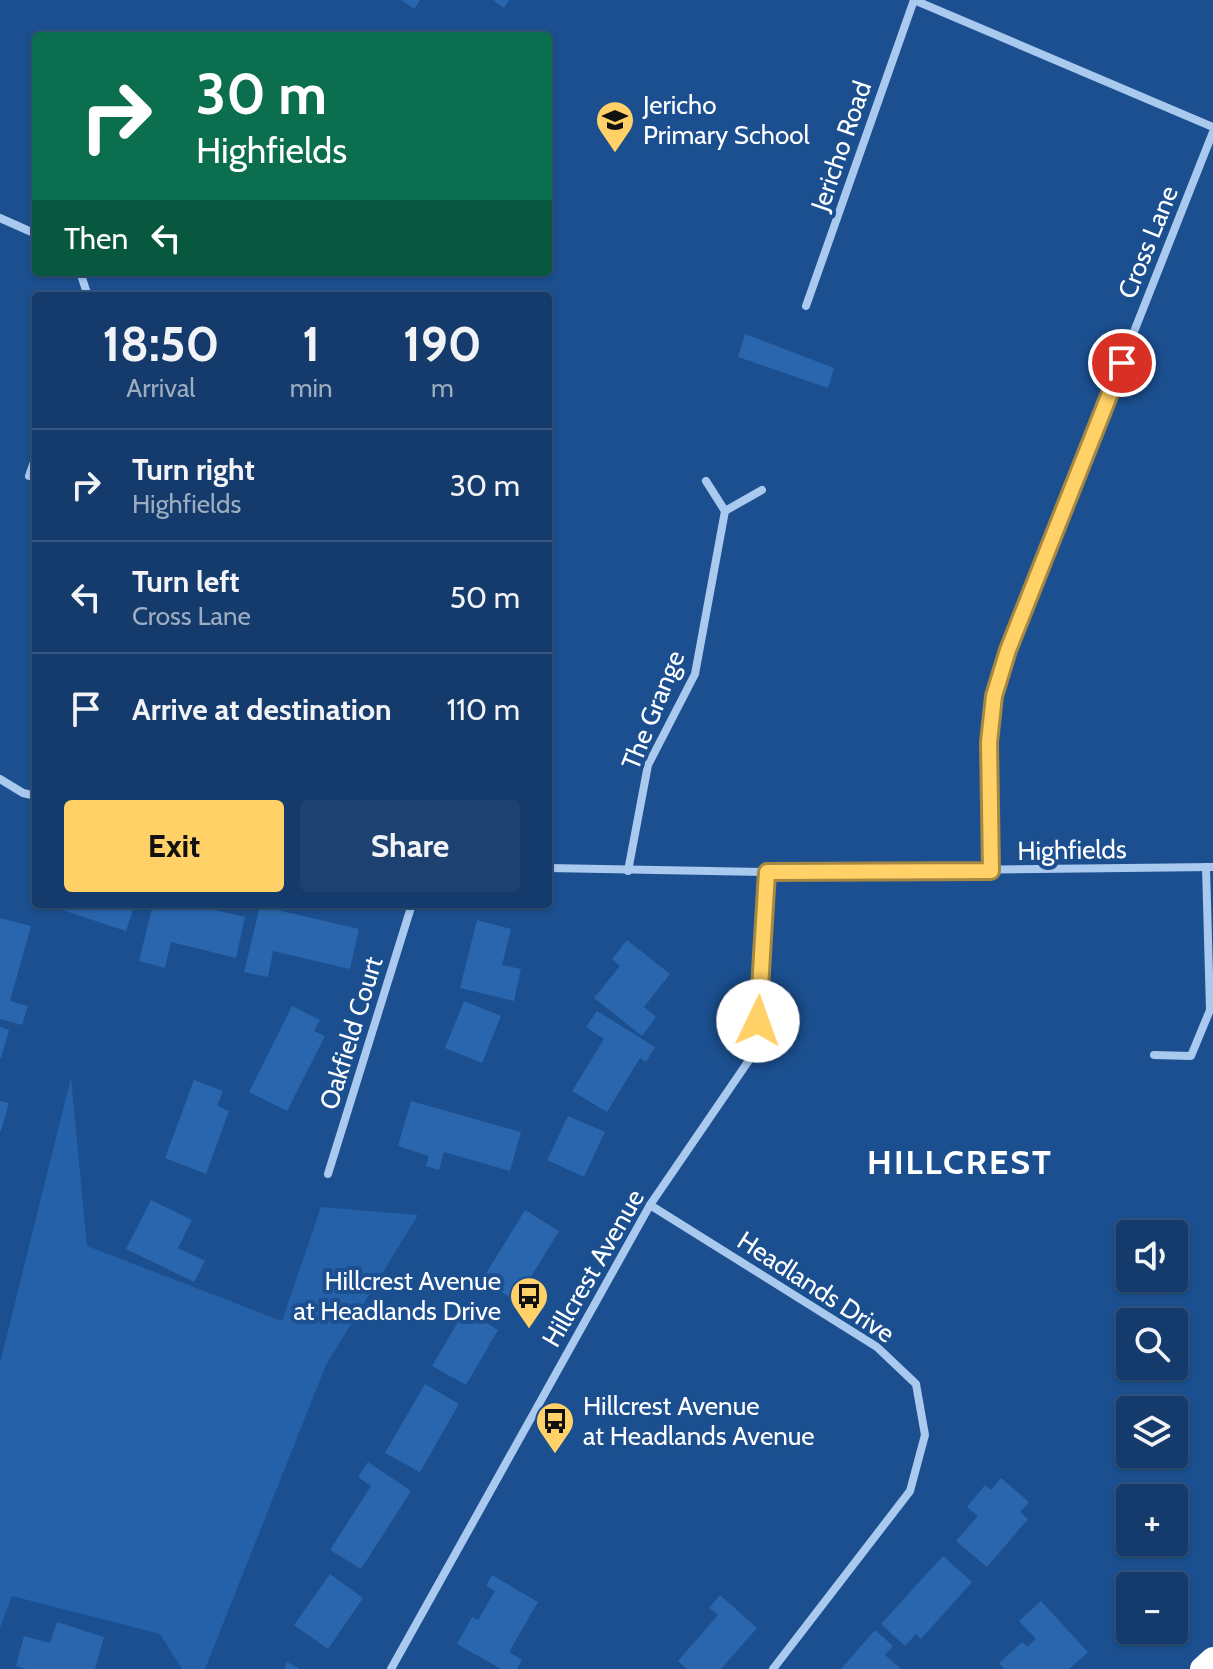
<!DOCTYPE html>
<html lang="en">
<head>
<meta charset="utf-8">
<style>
	body { margin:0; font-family:Cabin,sans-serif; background:#1d4271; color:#f1f3f6; height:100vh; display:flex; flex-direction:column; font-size:30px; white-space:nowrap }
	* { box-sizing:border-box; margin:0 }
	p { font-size:26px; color:#9dadc1 }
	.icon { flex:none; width:44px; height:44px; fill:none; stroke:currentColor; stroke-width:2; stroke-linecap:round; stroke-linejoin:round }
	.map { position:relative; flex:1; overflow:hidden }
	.drawer { position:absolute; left:32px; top:292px; width:520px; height:616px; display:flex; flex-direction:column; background:#143b6b; border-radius:8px; box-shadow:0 2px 6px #0004,0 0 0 2px #33557e }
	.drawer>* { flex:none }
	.top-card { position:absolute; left:32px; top:32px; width:520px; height:244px; border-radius:8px; box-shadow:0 2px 6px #0004,0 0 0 2px #33557e; background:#0b6e4f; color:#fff; overflow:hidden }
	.buttons { position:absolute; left:1116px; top:1220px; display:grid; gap:16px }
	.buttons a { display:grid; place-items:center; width:72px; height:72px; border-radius:8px; background:#143b6b; box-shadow:0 2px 6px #0004,0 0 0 2px #33557e; font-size:40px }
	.pin { position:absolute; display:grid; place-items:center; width:68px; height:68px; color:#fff; margin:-34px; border:4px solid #fff; border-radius:50%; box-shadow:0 2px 8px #0007 }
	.me { position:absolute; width:88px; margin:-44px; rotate:3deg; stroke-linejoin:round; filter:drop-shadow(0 0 6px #0008) }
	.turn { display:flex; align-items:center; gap:28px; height:168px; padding:0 32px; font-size:36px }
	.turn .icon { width:104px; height:104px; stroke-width:2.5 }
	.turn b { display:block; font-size:56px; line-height:68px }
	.then { display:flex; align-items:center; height:76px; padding:0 32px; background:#0003; gap:16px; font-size:30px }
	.eta { display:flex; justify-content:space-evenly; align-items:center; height:136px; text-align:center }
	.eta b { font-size:48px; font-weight:700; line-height:56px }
	.action { display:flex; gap:16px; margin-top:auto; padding:16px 32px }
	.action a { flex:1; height:92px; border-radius:8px; background:#ffd166; color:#111; font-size:32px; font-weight:700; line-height:92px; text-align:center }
	.action a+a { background:#1d4271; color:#f1f3f6 }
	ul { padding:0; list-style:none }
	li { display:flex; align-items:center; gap:24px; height:112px; padding:0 32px; border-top:2px solid #33557e }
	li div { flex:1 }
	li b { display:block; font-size:30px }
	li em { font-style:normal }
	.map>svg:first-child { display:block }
	.green { fill:#2461a8 }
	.building { fill:#2a66ad }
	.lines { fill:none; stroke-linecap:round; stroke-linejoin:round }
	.street { stroke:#a9c9ee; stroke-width:8 }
	.highway { stroke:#fff; stroke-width:24 }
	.route-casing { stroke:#a68842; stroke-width:20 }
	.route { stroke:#ffd166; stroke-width:14 }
	.labels { text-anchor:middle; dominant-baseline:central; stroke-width:8; stroke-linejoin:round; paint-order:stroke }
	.poi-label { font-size:26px; fill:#fff; stroke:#1b4f8f; text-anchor:start }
	.street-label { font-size:26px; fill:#fff; stroke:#1b4f8f }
	.district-label { font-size:34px; font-weight:bold; letter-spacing:2px; fill:#fff; stroke:#1b4f8f }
</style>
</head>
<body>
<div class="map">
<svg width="1213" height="1669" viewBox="0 0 1213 1669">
	<rect width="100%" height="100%" fill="#1b4f8f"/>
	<!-- green -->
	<path class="green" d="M71 1077 87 1246 282 1321 321 1207 418 1215 326 1365 205 1669H182L160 1634 12 1596 0 1628V1363Z"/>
	<!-- building -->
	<g class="building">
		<path d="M401 0H420L414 9Z"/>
		<path d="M493 0H509L504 8Z"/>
		<path d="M745 334 834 368 828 388 738 357Z"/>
		<path d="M44 904H135L126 931Z"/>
		<path d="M153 904H190L245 917 236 958 171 942 165 968 139 961Z"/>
		<path d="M260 906 359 929 350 969 273 951 268 977 244 972Z"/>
		<path d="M0 918 31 926 10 1001 28 1006 22 1025 0 1019Z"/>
		<path d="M477 920 511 929 502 965 521 969 514 1001 460 988Z"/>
		<path d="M627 940 670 974 644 1007 656 1017 642 1036 594 998 620 966 612 959Z"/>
		<path d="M464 1001 501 1016 482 1063 445 1048Z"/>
		<path d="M292 1006 320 1020 314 1031 325 1036 287 1111 249 1092Z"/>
		<path d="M597 1011 655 1047 646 1062 640 1058 607 1112 572 1091 604 1039 586 1027Z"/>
		<path d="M0 1027 9 1030 1 1058H0Z"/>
		<path d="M194 1080 223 1091 217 1106 229 1111 206 1174 165 1158Z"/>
		<path d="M0 1101 9 1103 1 1131H0Z"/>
		<path d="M411 1101 521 1132 510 1171 444 1152 439 1170 426 1166 429 1156 398 1146Z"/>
		<path d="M568 1116 605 1132 584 1177 547 1160Z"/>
		<path d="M151 1200 192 1220 178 1248 205 1261 194 1282 126 1249Z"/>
		<path d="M525 1210 559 1231 516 1301 482 1280Z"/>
		<path d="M465 1310 498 1330 466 1385 432 1366Z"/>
		<path d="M425 1384 459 1404 420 1472 385 1453Z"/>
		<path d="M368 1462 411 1491 361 1569 330 1550 371 1486 358 1477Z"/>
		<path d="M1001 1478 1029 1502 1020 1512 1028 1519 987 1567 956 1541 978 1516 967 1507 985 1485 991 1490Z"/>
		<path d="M943 1556 972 1582 921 1639 916 1634 905 1646 881 1624Z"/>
		<path d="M330 1574 363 1598 328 1649 294 1625Z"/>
		<path d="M492 1575 538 1602 509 1652 522 1660 517 1669H501L457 1644 472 1617 478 1620 495 1591 486 1586Z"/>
		<path d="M720 1595 757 1628 721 1669H687L678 1661 718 1615 709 1608Z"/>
		<path d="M1041 1601 1088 1652 1069 1669H1004L999 1663 1022 1642 1027 1647 1036 1639 1019 1621Z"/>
		<path d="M57 1622 104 1637 95 1669H25L16 1666 24 1636 50 1643Z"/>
		<path d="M875 1630 893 1646 885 1655 901 1669H841Z"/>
		<path d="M287 1662 300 1669H284Z"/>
	</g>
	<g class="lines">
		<!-- street -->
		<g class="street">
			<path d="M914 0 1213 127"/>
			<path d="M0 218 36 234"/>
			<path d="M80 272 88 296"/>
			<path d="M806 306 914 0"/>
			<path d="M29 476 36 456"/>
			<path d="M706 481 725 511"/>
			<path d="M0 779 23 793 36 796"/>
			<path d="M548 868 767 872 1213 867"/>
			<path d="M628 871 648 765 695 674 725 511 762 490"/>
			<path d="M991 871 989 742 994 696 1008 650 1213 132"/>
			<path d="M1154 1055 1191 1056 1210 1010 1206 867"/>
			<path d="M328 1174 412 904"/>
			<path d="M650 1205 877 1347 916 1384 925 1435 910 1491 773 1669"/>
			<path d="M391 1669 650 1205 756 1050 767 872"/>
		</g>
		<!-- highway -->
		<path class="highway" d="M1202 1669 1213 1659"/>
	</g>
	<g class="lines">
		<defs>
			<path id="route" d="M758 1021 767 872 991 871 989 742 994 696 1008 650 1122 363"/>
		</defs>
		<!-- route casing -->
		<use href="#route" class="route-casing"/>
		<!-- route -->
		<use href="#route" class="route"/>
	</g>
	<!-- icons -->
	<defs>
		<symbol id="school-pin" viewBox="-11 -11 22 30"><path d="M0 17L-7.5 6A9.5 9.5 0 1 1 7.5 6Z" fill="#ffd166" stroke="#1b4f8f"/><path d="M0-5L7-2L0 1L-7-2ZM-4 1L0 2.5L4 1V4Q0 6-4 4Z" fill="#111"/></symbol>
		<symbol id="bus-pin" viewBox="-11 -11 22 30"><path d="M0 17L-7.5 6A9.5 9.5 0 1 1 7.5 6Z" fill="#ffd166" stroke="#1b4f8f"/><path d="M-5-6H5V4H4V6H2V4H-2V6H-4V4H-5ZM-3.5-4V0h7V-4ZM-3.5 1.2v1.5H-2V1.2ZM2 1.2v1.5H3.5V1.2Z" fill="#111"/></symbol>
	</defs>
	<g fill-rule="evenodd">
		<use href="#school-pin" x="593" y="98" width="44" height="60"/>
		<use href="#bus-pin" x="507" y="1274" width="44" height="60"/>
		<use href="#bus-pin" x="533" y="1399" width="44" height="60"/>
	</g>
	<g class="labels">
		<!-- poi labels -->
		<g class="poi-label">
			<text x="643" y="105">Jericho<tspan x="643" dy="30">Primary School</tspan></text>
			<text x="501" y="1281" text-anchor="end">Hillcrest Avenue<tspan x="501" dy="30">at Headlands Drive</tspan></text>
			<text x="583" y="1406">Hillcrest Avenue<tspan x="583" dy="30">at Headlands Avenue</tspan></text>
		</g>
		<!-- street labels -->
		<g class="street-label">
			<text transform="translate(841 146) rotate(-71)">Jericho Road</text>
			<text transform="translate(1148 242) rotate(-68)">Cross Lane</text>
			<text transform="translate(653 710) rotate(-68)">The Grange</text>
			<text transform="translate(1072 850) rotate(-1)">Highfields</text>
			<text transform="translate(351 1033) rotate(-73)">Oakfield Court</text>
			<text transform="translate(593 1268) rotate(-60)">Hillcrest Avenue</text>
			<text transform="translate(816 1287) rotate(33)">Headlands Drive</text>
		</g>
		<!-- district labels -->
		<g class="district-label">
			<text x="960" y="1162">HILLCREST</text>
		</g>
	</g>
</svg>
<div class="buttons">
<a><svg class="icon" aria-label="sound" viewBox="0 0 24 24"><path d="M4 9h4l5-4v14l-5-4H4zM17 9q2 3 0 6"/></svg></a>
<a><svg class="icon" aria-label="search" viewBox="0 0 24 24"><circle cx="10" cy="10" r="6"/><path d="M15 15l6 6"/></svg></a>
<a><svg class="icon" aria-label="layers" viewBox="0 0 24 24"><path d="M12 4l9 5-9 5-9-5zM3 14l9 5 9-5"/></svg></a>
<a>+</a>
<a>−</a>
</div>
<div class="pin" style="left:1122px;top:363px;background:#d93025"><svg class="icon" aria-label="arrive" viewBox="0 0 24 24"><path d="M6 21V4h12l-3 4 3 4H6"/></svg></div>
<svg class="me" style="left:758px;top:1021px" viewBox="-20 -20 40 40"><circle r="19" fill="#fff"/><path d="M0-13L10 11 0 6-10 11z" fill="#ffd166"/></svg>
<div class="top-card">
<div class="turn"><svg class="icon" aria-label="right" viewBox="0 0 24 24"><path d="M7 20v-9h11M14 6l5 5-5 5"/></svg><div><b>30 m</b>Highfields</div></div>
<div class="then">Then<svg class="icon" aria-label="left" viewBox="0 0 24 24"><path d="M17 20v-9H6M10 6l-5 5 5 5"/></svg></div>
</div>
<section class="drawer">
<div class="eta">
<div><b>18:50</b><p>Arrival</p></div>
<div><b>1</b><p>min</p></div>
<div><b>190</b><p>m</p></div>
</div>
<ul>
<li><svg class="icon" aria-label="right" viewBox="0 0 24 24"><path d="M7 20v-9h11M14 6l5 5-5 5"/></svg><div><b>Turn right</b><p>Highfields</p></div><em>30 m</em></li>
<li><svg class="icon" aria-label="left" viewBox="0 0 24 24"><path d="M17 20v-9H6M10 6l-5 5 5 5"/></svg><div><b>Turn left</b><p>Cross Lane</p></div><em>50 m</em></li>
<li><svg class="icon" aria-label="arrive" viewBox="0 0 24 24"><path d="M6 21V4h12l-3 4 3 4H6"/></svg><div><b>Arrive at destination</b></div><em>110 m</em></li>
</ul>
<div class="action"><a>Exit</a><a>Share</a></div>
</section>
</div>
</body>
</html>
